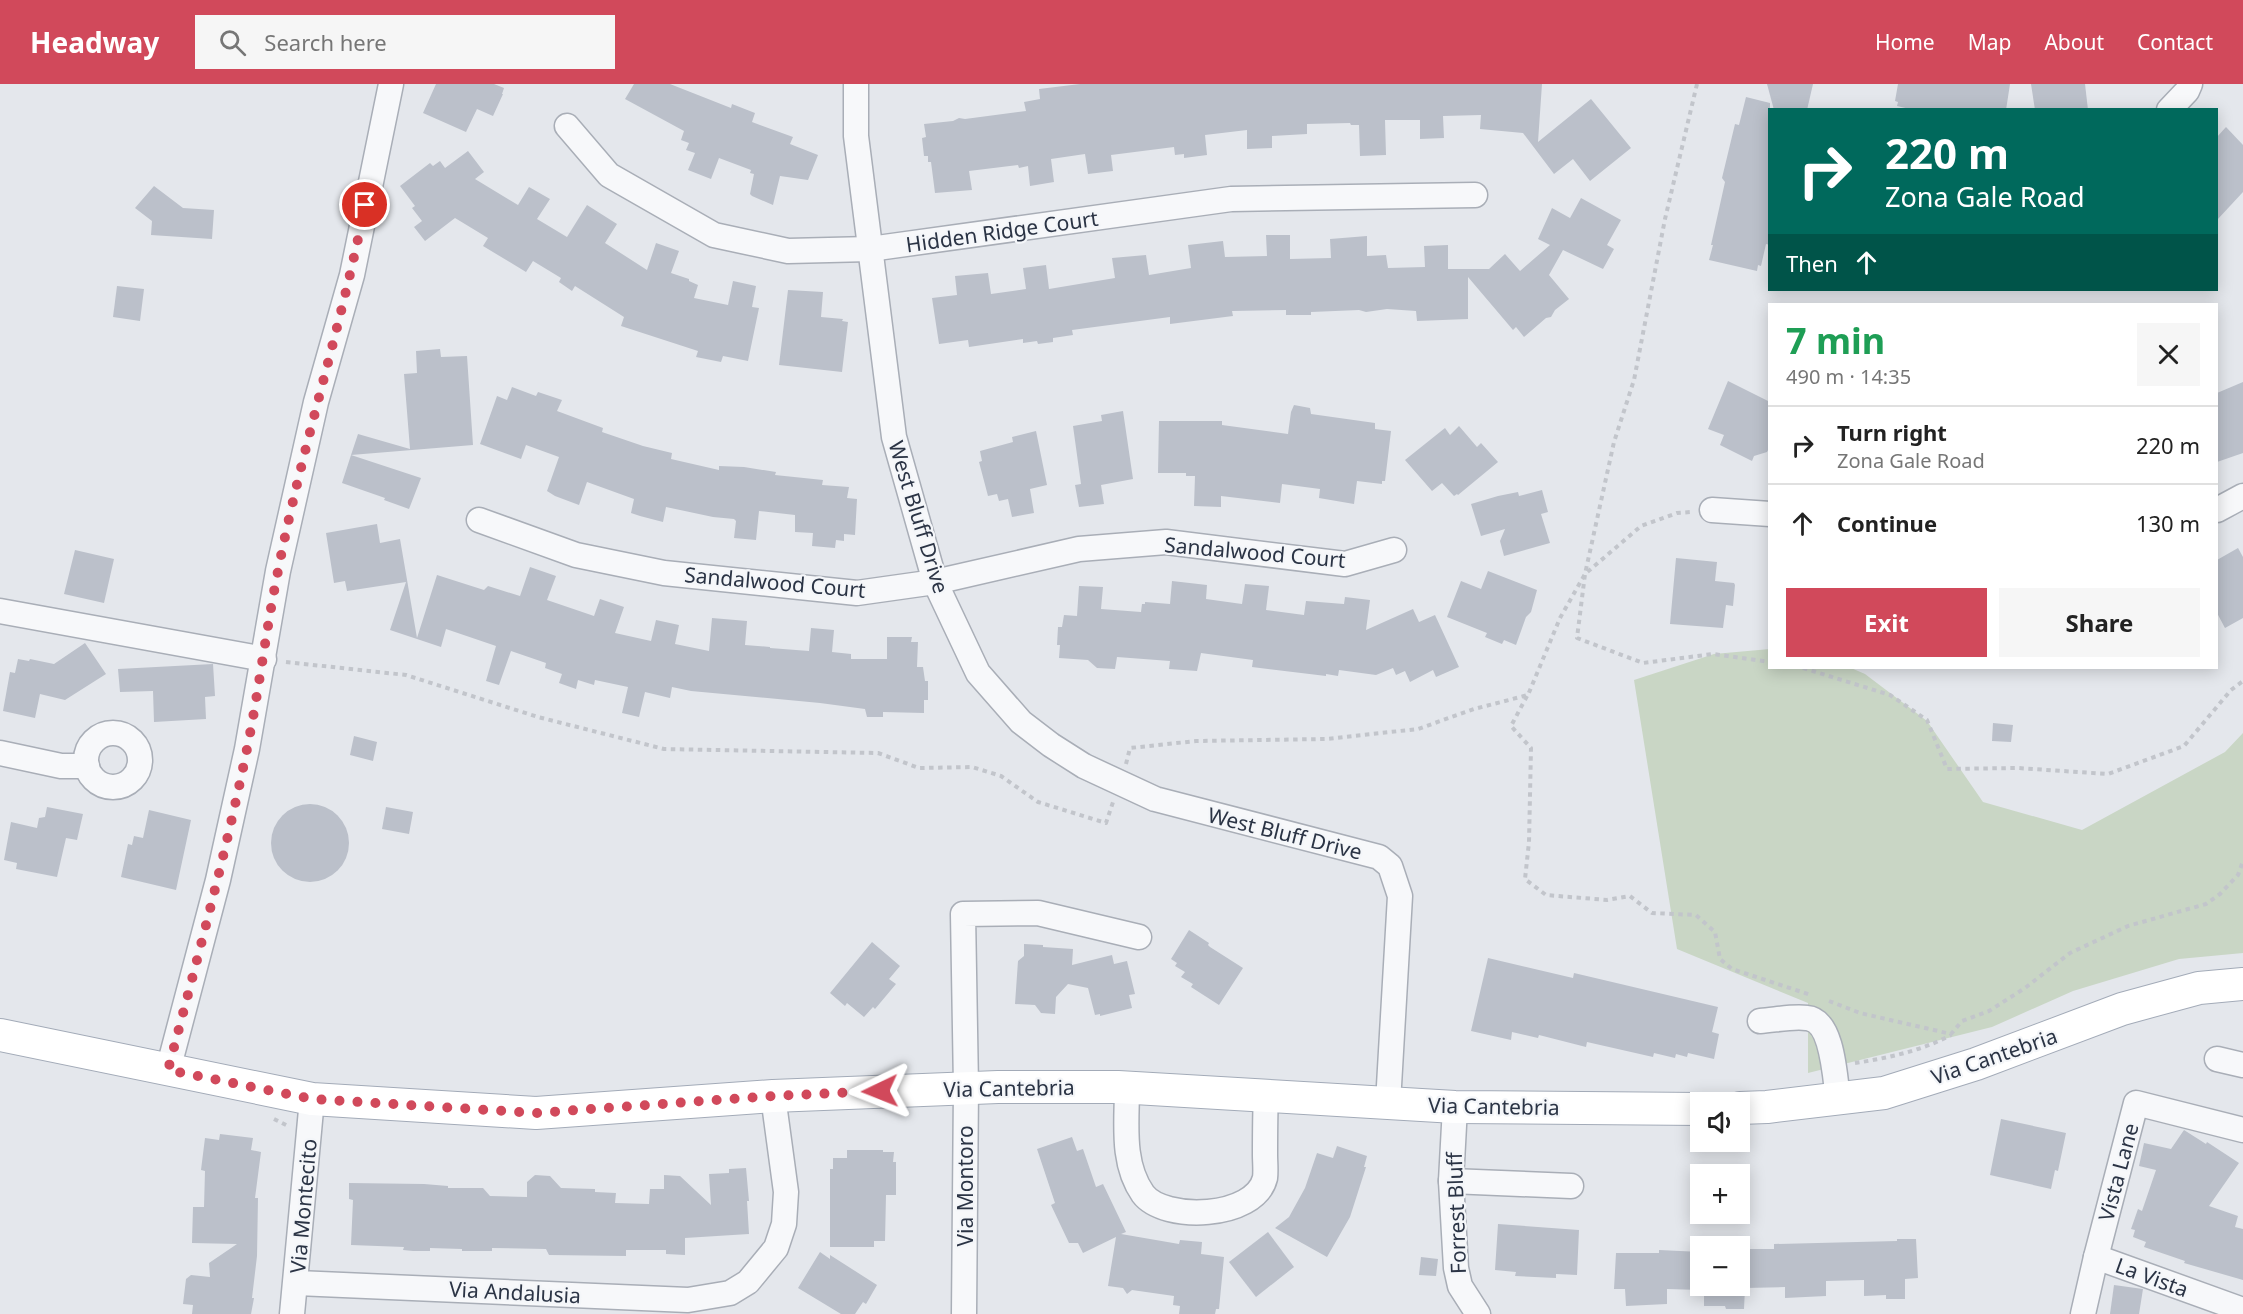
<!DOCTYPE html>
<html lang="en">
<head>
<meta charset="utf-8">
<style>
	body { margin:0; font-family:"Noto Sans",sans-serif; background:#f6f6f6; color:#222; height:100vh; display:flex; flex-direction:column; font-size:22px; white-space:nowrap }
	* { box-sizing:border-box; margin:0 }
	p { font-size:20px; color:#767676 }
	.icon { flex:none; width:33px; height:33px; fill:none; stroke:currentColor; stroke-width:2; stroke-linecap:round; stroke-linejoin:round }
	.map { position:relative; flex:1; overflow:hidden }
	.details { position:absolute; left:1768px; top:219px; width:450px; height:366px; display:flex; flex-direction:column; background:#fff; border-radius:0px; box-shadow:0 3px 15px #0003 }
	.details>* { flex:none }
	.top-card { position:absolute; left:1768px; top:24px; width:450px; height:183px; border-radius:0px; box-shadow:0 3px 15px #0003; background:#00695c; color:#fff; overflow:hidden }
	.buttons { position:absolute; left:1690px; top:1008px; display:grid; gap:12px }
	.buttons a { display:grid; place-items:center; width:60px; height:60px; border-radius:0px; background:#fff; box-shadow:0 3px 15px #0003; font-size:30px }
	.pin { position:absolute; display:grid; place-items:center; width:51px; height:51px; color:#fff; margin:-26px; border:3px solid #fff; border-radius:50%; box-shadow:0 2px 6px #0007 }
	.me { position:absolute; width:66px; margin:-33px; rotate:268deg; stroke-linejoin:round; filter:drop-shadow(0 0 4px #0008) }
	.turn { display:flex; align-items:center; gap:21px; height:126px; padding:0 18px; font-size:27px }
	.turn .icon { width:78px; height:78px; stroke-width:2.5 }
	.turn b { display:block; font-size:42px; line-height:51px }
	.then { display:flex; align-items:center; height:57px; padding:0 18px; background:#0003; gap:12px; font-size:22px }
	.round { display:grid; place-items:center; flex:none; width:63px; height:63px; border-radius:0px; background:#f6f6f6 }
	.overview { display:flex; align-items:center; justify-content:space-between; height:102px; padding:0 18px }
	h1 { font-size:36px; font-weight:700; line-height:45px; color:#1e9e55 }
	.cta { display:flex; gap:12px; margin-top:auto; padding:12px 18px }
	.cta a { flex:1; height:69px; border-radius:0px; background:#d1495b; color:#fff; font-size:24px; font-weight:700; line-height:69px; text-align:center }
	.cta a+a { background:#f6f6f6; color:#222 }
	ul { padding:0; list-style:none }
	li { display:flex; align-items:center; gap:18px; height:78px; padding:0 18px; border-top:2px solid #e0e0e0 }
	li div { flex:1 }
	li b { display:block; font-size:22px }
	li em { font-style:normal }
	header { display:flex; align-items:center; gap:36px; box-sizing:border-box; height:84px; padding:0 30px; background:#d1495b; color:#fff }
	header strong { font-size:28px }
	nav { display:flex; gap:33px; margin-inline-start:auto; font-size:21px }
	.search { width:420px; height:54px; background:#f6f6f6; display:flex; align-items:center; gap:15px; box-sizing:border-box; padding:0 21px; border-radius:0px; color:#767676; font-size:22px }
	.map>svg:first-child { display:block }
	.green { fill:#c9d6c5 }
	.building { fill:#bbc0ca }
	.lines { fill:none; stroke-linecap:round; stroke-linejoin:round }
	.minor-casing { stroke:#a9aeb7; stroke-width:27 }
	.major-casing { stroke:#a3abb8; stroke-width:34 }
	.path { stroke:#c2c5cb; stroke-width:4; stroke-dasharray:4.5 4.5; stroke-linecap:butt }
	.minor { stroke:#f7f8fa; stroke-width:24 }
	.major { stroke:#fff; stroke-width:32 }
	.route { stroke:#d1495b; stroke-width:10; stroke-dasharray:0 18 }
	.labels { text-anchor:middle; dominant-baseline:central; stroke-width:4.5; stroke-linejoin:round; paint-order:stroke }
	.street-label { font-size:21px; fill:#2b3445; stroke:#f4f6f9 }
</style>
</head>
<body>
<header>
<strong>Headway</strong>
<div class="search"><svg class="icon" aria-label="search" viewBox="0 0 24 24"><circle cx="10" cy="10" r="6"/><path d="M15 15l6 6"/></svg>Search here</div>
<nav><a>Home</a><a>Map</a><a>About</a><a>Contact</a></nav>
</header>
<div class="map">
<svg width="2243" height="1230" viewBox="0 0 2243 1230">
	<rect width="100%" height="100%" fill="#e4e7ec"/>
	<!-- green -->
	<path class="green" d="M1770 565V584H1851L1865 590 1927 637 1983 718 2082 746 2225 668 2243 649V869L2179 875 2073 907 1992 943 1808 989V919L1677 865 1634 596 1714 570Z"/>
	<!-- building -->
	<g class="building">
		<path d="M436 0H494L504 4 502 10H503L493 32 477 25 466 48 423 29Z"/>
		<path d="M634 0H670L731 24 732 20 755 29 752 38 793 53 790 60 818 71 808 96 780 92 773 121 752 112 750 110 754 90 750 89 751 86 719 74 711 95 688 86 695 69 686 66 689 59 681 56 684 47 625 15Z"/>
		<path d="M1080 0H1542L1538 58 1591 15 1631 64 1590 97 1573 75 1554 90 1523 49 1480 45 1481 31 1443 32 1444 54 1420 55V36H1385L1386 71 1360 72 1359 41H1351L1350 39 1307 40V50L1272 52V64L1247 65V46L1205 51 1207 71 1184 74V70L1175 71 1174 63 1111 71 1113 87 1088 90 1085 70 1051 75 1054 98 1030 102 1028 82 1019 84 1018 81 969 87 972 106 935 109 931 78H928V72H924L922 54 926 53 924 40 953 37 959 34 965 35 1026 27 1024 18 1040 15 1039 5Z"/>
		<path d="M1767 0H1813L1807 26H1774Z"/>
		<path d="M1898 0H2010L2006 26H1914L1897 22 1898 18 1895 17Z"/>
		<path d="M2031 0H2085L2088 26H2035Z"/>
		<path d="M1746 13 1770 19V161L1766 160 1761 182 1758 181 1757 187 1709 176 1713 161H1711L1725 98 1722 94 1735 40 1739 41Z"/>
		<path d="M2226 43 2243 61V108L2217 136V53Z"/>
		<path d="M468 67 484 88 475 95 518 121 529 103 550 115 537 135 567 153 587 121 617 140 605 159 647 186 656 159 679 167 671 189 689 195V197L698 201 694 214 728 221 733 197 756 202 752 223 759 224 748 277 723 272 721 278 696 273 698 267 621 242 624 233 575 202 572 207 559 198 561 194 533 177 526 188 483 162 488 154 455 134 425 157 414 143 422 137 412 124 415 122 400 102 430 79 433 82 440 77 445 84Z"/>
		<path d="M154 102 183 124 214 126 212 155 151 151 152 137 135 124Z"/>
		<path d="M1581 114 1621 136 1607 161 1614 165 1603 185 1563 166 1549 191 1569 215 1555 226 1551 233 1546 234 1524 253 1516 243 1513 246 1468 193V235L1417 237 1416 227 1387 225 1366 228 1359 226 1311 228V231H1286V226L1232 227 1233 232 1170 240V233L1072 246 1073 251 1053 254V258L1038 260 1037 257 1023 259V255L969 263 968 256 939 260 932 214 957 211 955 192 988 189 991 210 1026 205 1023 184 1046 181 1049 205 1115 194 1112 174 1146 171 1149 191 1191 184 1188 161 1223 157 1225 173 1267 172 1266 151H1290V175L1331 174 1330 155 1367 152V172L1386 171 1388 184 1425 183 1424 162 1448 161V185H1489L1505 170 1520 187 1550 161 1538 155 1552 124 1570 134Z"/>
		<path d="M117 202 144 205 140 237 113 233Z"/>
		<path d="M788 206 823 208 821 233 843 235 842 237 848 238 842 288 779 281Z"/>
		<path d="M440 265 441 273 467 272 473 361 351 371 358 350 410 365 404 290 417 289 416 267Z"/>
		<path d="M1728 297 1770 318V362L1767 368 1754 372 1752 377 1720 361 1724 351 1708 345Z"/>
		<path d="M2243 298V369L2217 378V309Z"/>
		<path d="M512 303 536 312 538 308 562 316 557 327 603 344 602 348 643 362 672 369 671 375 719 386V382L744 383 776 388 775 391 823 396 822 401 849 403 847 414 857 415 855 451 844 450V457L836 456 835 464 812 462 813 449 795 448V431L759 427 756 456 734 454 736 437 734 435 713 433 666 423 663 438 640 432 631 429 634 415 587 398 579 421 555 412 547 407 559 373 526 361 521 375 480 360 497 312 507 316Z"/>
		<path d="M1294 321 1310 324 1311 330 1375 339V345L1391 347 1385 397H1382V400L1357 397 1354 420 1319 414 1320 405 1282 400 1280 419 1221 412V423L1194 422 1195 392H1186V389H1158L1159 337H1222V341L1288 350 1291 328Z"/>
		<path d="M1123 327 1133 395 1101 401 1104 420 1079 423 1075 401 1081 400 1073 342 1102 337 1101 331Z"/>
		<path d="M1459 342 1477 363 1481 359 1498 378 1458 411 1457 410 1454 412 1442 399 1432 407 1405 376 1445 344 1450 351Z"/>
		<path d="M1036 347 1047 401 1030 405 1034 429 1012 433 1008 415 999 417 997 410 988 412 979 378 982 377 980 367 1013 358 1012 353Z"/>
		<path d="M351 371 421 394 409 425 384 416 385 414 342 399Z"/>
		<path d="M1542 406 1548 428 1541 430 1550 459 1504 472 1500 457 1505 445 1481 452 1471 420 1498 412 1518 408 1519 412Z"/>
		<path d="M377 440 380 459 400 455 417 554 437 491 484 506 488 502 520 512 530 483 556 492 547 516 594 532 600 515 624 523 615 549 651 557 656 536 679 541 675 560 709 567 712 534 747 537 745 561 770 563V564L809 567 811 544 834 546 832 568 851 570V575H887V553H912L911 558H918L917 583H923L925 597H928V616H924V629L883 628V633H867L865 625 820 619 691 607 672 603 670 614 645 608 639 633 622 629 628 603 595 596 594 601 578 596 576 605 559 599 562 590 545 584 546 579 511 567 499 601 486 597 496 562 446 545 441 563 390 546 406 498 347 507 345 497 334 499 326 449Z"/>
		<path d="M2238 464 2243 473V534L2225 544 2217 529V476Z"/>
		<path d="M75 466 114 475 104 519 64 510Z"/>
		<path d="M1676 474 1717 478 1715 497 1734 499 1735 501 1733 522 1726 521 1723 544 1670 540Z"/>
		<path d="M1488 487 1537 506 1531 528 1526 533 1516 561 1504 556 1502 560 1485 553 1487 549 1447 533 1461 497 1481 505Z"/>
		<path d="M1172 497 1207 501 1206 515 1242 520 1245 500 1269 502 1266 526 1304 531 1306 517 1344 520 1345 513 1370 516 1366 546 1413 525 1419 538 1435 531 1459 583 1436 593 1433 586 1410 598 1405 587 1396 591 1393 584 1376 591 1339 586 1338 592 1326 590V592L1252 583 1253 576 1201 569 1197 587 1169 585 1170 577 1117 573 1115 585 1097 584 1088 576 1059 574 1060 561H1057L1058 543H1062L1064 531 1077 532 1079 502 1103 503 1101 525 1141 528 1142 520H1145V518L1170 520Z"/>
		<path d="M85 559 106 590 65 616 40 610 35 634 3 627 10 588 15 589 18 575 29 577 30 575 54 580Z"/>
		<path d="M213 580 215 612 205 613 206 635 154 638 153 607 120 608 118 585Z"/>
		<path d="M1993 639 2013 641 2011 658 1992 657Z"/>
		<path d="M354 652 377 658 373 677 350 671Z"/>
		<circle cx="310" cy="759" r="39"/>
		<path d="M47 723 83 730 77 756 66 754 57 793 16 785 17 779 4 776 11 738 37 744 39 734 45 733Z"/>
		<path d="M386 723 413 728 409 750 382 745Z"/>
		<path d="M149 726 191 736 176 806 121 793 128 760 132 761 134 752 143 754Z"/>
		<path d="M1189 846 1209 859 1208 861 1210 863 1243 884 1219 921 1191 903 1193 900 1181 893 1185 888 1175 882 1177 879 1171 875Z"/>
		<path d="M872 858 900 882 889 895 896 900 875 925 873 923 864 933 847 919 845 922 830 909Z"/>
		<path d="M1024 860 1043 861V863L1073 865 1072 881 1112 871 1114 880 1127 877 1135 910 1129 911 1132 924 1100 932V930L1095 931 1088 904 1068 900 1056 913 1055 930 1041 929 1035 921 1015 920 1018 877 1024 872Z"/>
		<path d="M1488 874 1573 894 1574 889 1718 923 1712 948 1719 950 1714 975 1688 969 1687 973 1676 970 1675 974 1654 969 1653 973 1587 958 1586 963 1539 951 1538 954 1512 948 1511 956 1471 947Z"/>
		<path d="M2001 1035 2066 1049 2058 1087 2055 1086 2051 1105 1990 1091Z"/>
		<path d="M2184 1046 2206 1060 2207 1058 2239 1079 2209 1122 2238 1132 2235 1143 2243 1145V1196L2184 1179 2185 1177 2144 1163 2146 1158 2133 1153 2135 1146 2131 1145 2138 1125 2142 1127 2156 1086 2139 1082 2144 1059 2171 1065Z"/>
		<path d="M220 1050 253 1054 251 1066 261 1068 255 1114H258L257 1172 252 1214H254L251 1230H192L193 1221 183 1220 186 1195 191 1191 210 1193 209 1179 237 1160 192 1159 193 1123H204L205 1087 201 1086 205 1054 219 1056Z"/>
		<path d="M1072 1053 1077 1067 1083 1065 1096 1103 1103 1100 1126 1148 1121 1150 1179 1160 1180 1156 1202 1158 1201 1170 1224 1173 1219 1225H1216L1215 1230H1179L1180 1222 1173 1221 1174 1212 1132 1206 1127 1210 1123 1204 1108 1202 1116 1153 1083 1169 1078 1159H1069L1051 1121 1055 1119 1037 1065Z"/>
		<path d="M1337 1062 1367 1072 1364 1083H1366L1350 1133 1327 1173 1275 1144 1289 1133 1305 1104 1317 1069 1333 1074Z"/>
		<path d="M847 1066H883V1068H894L893 1078H896V1111H886L885 1157H874V1163H830V1085H833V1074H847Z"/>
		<path d="M746 1084 749 1117H747L749 1150 685 1154V1171L666 1170V1166H626V1172L549 1171 546 1165 492 1164V1167H462V1165L430 1164V1167H413L403 1166 404 1163 351 1161 353 1116 349 1115V1099L424 1100 448 1102V1104H483L490 1112 527 1113V1098L535 1091 550 1092 561 1104 595 1105V1108L616 1109 615 1119 649 1120 650 1105H664V1091L680 1092 711 1121 709 1090 729 1089V1085Z"/>
		<path d="M1498 1140 1579 1146 1577 1191 1556 1190V1194L1515 1192 1516 1188 1495 1186Z"/>
		<path d="M1268 1148 1294 1183 1256 1213 1229 1178Z"/>
		<path d="M1897 1155H1916L1918 1194 1905 1195V1215H1886V1211L1864 1212V1196L1826 1197V1212L1785 1214V1203L1745 1204 1744 1225H1726L1725 1222H1704V1202H1740V1165H1774V1160L1897 1157Z"/>
		<path d="M1659 1166 1701 1168V1206L1667 1205V1220L1626 1222 1625 1205H1614L1616 1169H1659Z"/>
		<path d="M820 1168 830 1175V1171L877 1201 866 1220 863 1218 855 1230H841L798 1204Z"/>
		<path d="M1421 1173 1438 1175 1436 1192 1419 1191Z"/>
		<path d="M2114 1201 2143 1205 2139 1230H2110Z"/>
	</g>
	<g class="lines">
		<defs>
			<g id="minor">
				<path d="M856 0V52L894 353 935 498 978 589 1021 638 1051 661 1084 682 1155 715 1379 773 1390 782 1400 812 1388 1019"/>
				<path d="M2169 26 2187 7 2190 0"/>
				<path d="M567 42 609 91 714 151 788 167 870 165 1231 115 1475 111"/>
				<path d="M1712 426 1770 430"/>
				<path d="M2217 426 2243 412"/>
				<path d="M479 436 576 471 664 489 857 509 935 498 1079 465 1166 458 1345 480 1394 466"/>
				<path d="M0 527 264 575"/>
				<circle cx="113" cy="676" r="27"/>
				<path d="M0 669 61 682H87"/>
				<path d="M1760 937C1775 936 1792 932 1807 934 1833 936 1835 994 1838 1016"/>
				<path d="M2217 975 2243 981"/>
				<path d="M168 986 218 796 247 665 278 487 316 318 352 191 391 0"/>
				<path d="M1127 1003C1127 1038 1121 1079 1143 1110 1164 1138 1255 1135 1265 1094 1266 1087 1265 1078 1265 1071 1265 1051 1265 1031 1266 1011"/>
				<path d="M1455 1023 1451 1097 1456 1184 1460 1202 1478 1230"/>
				<path d="M1451 1097 1571 1102"/>
				<path d="M2096 1173 2243 1226"/>
				<path d="M297 1199 688 1216 730 1209 748 1198 776 1164 784 1140 786 1108 773 1012"/>
				<path d="M292 1230 312 1015"/>
				<path d="M964 1230 966 1003 963 830 1038 829 1139 853"/>
				<path d="M2083 1230 2096 1173 2136 1019 2243 1046"/>
			</g>
			<g id="major">
				<path d="M0 951 312 1015 536 1029 773 1012 998 1003H1118L1455 1023 1701 1025"/>
				<path d="M1740 1024 1767 1023 1884 1009 1976 980 2122 925 2199 904 2243 900"/>
			</g>
		</defs>
		<!-- minor casing -->
		<use href="#minor" class="minor-casing"/>
		<!-- major casing -->
		<use href="#major" class="major-casing"/>
		<!-- path -->
		<g class="path">
			<path d="M1697 0 1665 135 1634 296 1614 358 1585 490 1577 554 1643 579 1713 570 1770 578"/>
			<path d="M286 578 406 591 538 633 664 665 878 669 919 684 972 683 1001 692 1038 718 1106 739 1113 718"/>
			<path d="M1803 584 1890 611 1927 636 1947 685 2018 684 2108 690 2184 662 2231 606 2243 597"/>
			<path d="M1527 612 1511 642 1531 664 1529 758 1525 795 1546 811 1607 816 1630 812 1652 829 1696 831 1715 848 1720 875 1732 885 1811 911"/>
			<path d="M1126 680 1130 664 1196 657 1326 655 1418 645 1474 625 1528 611 1560 534 1585 490 1641 442 1677 429 1691 428"/>
			<path d="M1829 917 1860 929 1951 950 1962 937 1989 927 2025 904 2070 869 2128 842 2206 820 2220 810 2238 791 2243 777"/>
			<path d="M1855 979C1888 974 1921 967 1951 951"/>
			<path d="M274 1035 288 1042"/>
		</g>
		<!-- minor -->
		<use href="#minor" class="minor"/>
		<!-- major -->
		<use href="#major" class="major"/>
	</g>
	<g class="lines">
		<!-- route -->
		<path class="route" d="M365 121C341 244 302 363 278 487 266 546 259 606 247 665 225 773 196 880 168 986L312 1015 536 1029 773 1012 880 1007"/>
	</g>
	<g class="labels">
		<!-- street labels -->
		<g class="street-label">
			<text transform="translate(1002 147) rotate(-8)">Hidden Ridge Court</text>
			<text transform="translate(919 433) rotate(73)">West Bluff Drive</text>
			<text transform="translate(1255 468) rotate(5)">Sandalwood Court</text>
			<text transform="translate(775 498) rotate(5)">Sandalwood Court</text>
			<text transform="translate(1285 749) rotate(14)">West Bluff Drive</text>
			<text transform="translate(1994 972) rotate(-19)">Via Cantebria</text>
			<text transform="translate(1009 1004) rotate(-1)">Via Cantebria</text>
			<text transform="translate(1494 1022) rotate(1)">Via Cantebria</text>
			<text transform="translate(2118 1088) rotate(-75)">Vista Lane</text>
			<text transform="translate(965 1102) rotate(-90)">Via Montoro</text>
			<text transform="translate(303 1122) rotate(-85)">Via Montecito</text>
			<text transform="translate(1456 1129) rotate(-92)">Forrest Bluff</text>
			<text transform="translate(2152 1193) rotate(20)">La Vista</text>
			<text transform="translate(515 1208) rotate(3)">Via Andalusia</text>
		</g>
	</g>
</svg>
<div class="buttons">
<a><svg class="icon" aria-label="sound" viewBox="0 0 24 24"><path d="M4 9h4l5-4v14l-5-4H4zM17 9q2 3 0 6"/></svg></a>
<a>+</a>
<a>−</a>
</div>
<div class="pin" style="left:365px;top:121px;background:#d93025"><svg class="icon" aria-label="arrive" viewBox="0 0 24 24"><path d="M6 21V4h12l-3 4 3 4H6"/></svg></div>
<svg class="me" style="left:880px;top:1007px" viewBox="-20 -20 40 40"><path d="M0-17L14 15 0 8-14 15z" fill="#d1495b" stroke="#fff" stroke-width="4"/></svg>
<div class="top-card">
<div class="turn"><svg class="icon" aria-label="right" viewBox="0 0 24 24"><path d="M7 20v-9h11M14 6l5 5-5 5"/></svg><div><b>220 m</b>Zona Gale Road</div></div>
<div class="then">Then<svg class="icon" aria-label="ahead" viewBox="0 0 24 24"><path d="M12 20V5M6 11l6-6 6 6"/></svg></div>
</div>
<section class="details">
<div class="overview"><div><h1>7 min</h1><p>490 m · 14:35</p></div><a class="round"><svg class="icon" aria-label="close" viewBox="0 0 24 24"><path d="M6 6l12 12M18 6L6 18"/></svg></a></div>
<ul>
<li><svg class="icon" aria-label="right" viewBox="0 0 24 24"><path d="M7 20v-9h11M14 6l5 5-5 5"/></svg><div><b>Turn right</b><p>Zona Gale Road</p></div><em>220 m</em></li>
<li><svg class="icon" aria-label="ahead" viewBox="0 0 24 24"><path d="M12 20V5M6 11l6-6 6 6"/></svg><div><b>Continue</b></div><em>130 m</em></li>
</ul>
<div class="cta"><a>Exit</a><a>Share</a></div>
</section>
</div>
</body>
</html>
